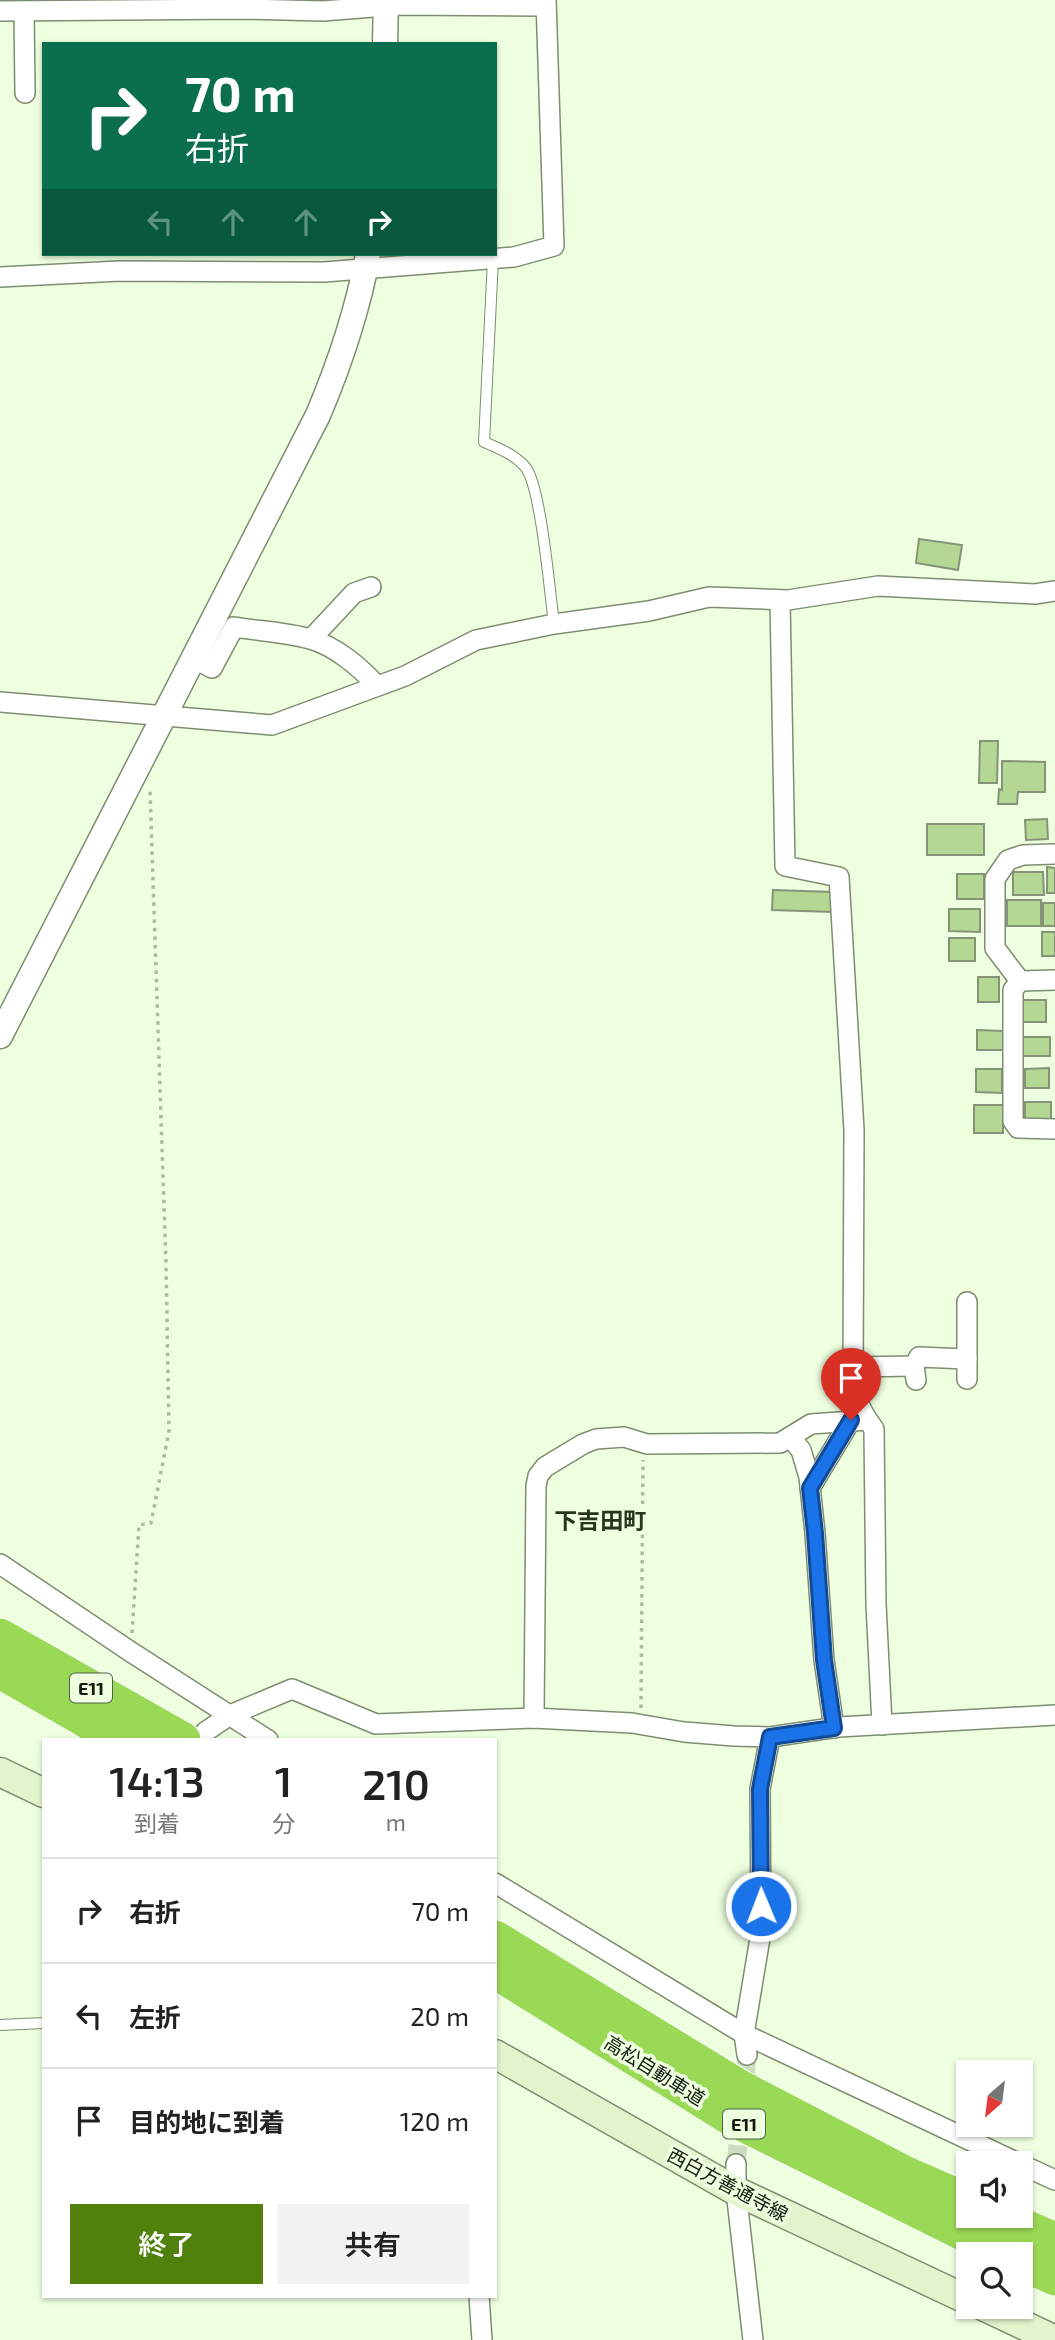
<!DOCTYPE html>
<html lang="ja">
<head>
<meta charset="utf-8">
<style>
	body { margin:0; font-family:"Exo 2","Noto Sans JP",sans-serif; background:#f2f2f2; color:#222; height:100vh; display:flex; flex-direction:column; font-size:26px; white-space:nowrap }
	* { box-sizing:border-box; margin:0 }
	p { font-size:23px; color:#767676 }
	.icon { flex:none; width:38px; height:38px; fill:none; stroke:currentColor; stroke-width:2; stroke-linecap:round; stroke-linejoin:round }
	.map { position:relative; flex:1; overflow:hidden }
	.panel { position:absolute; left:42px; top:1738px; width:455px; height:560px; display:flex; flex-direction:column; background:#fff; border-radius:0px; box-shadow:0 2px 5px #0004 }
	.panel>* { flex:none }
	.hud { position:absolute; left:42px; top:42px; width:455px; height:214px; border-radius:0px; box-shadow:0 2px 5px #0004; background:#0b6e4f; color:#fff; overflow:hidden }
	.needle { width:46px; rotate:208deg }
	.fabs { position:absolute; left:956px; top:2060px; display:grid; gap:14px }
	.fabs a { display:grid; place-items:center; width:77px; height:77px; border-radius:0px; background:#fff; box-shadow:0 2px 5px #0004; font-size:35px }
	.pin { position:absolute; display:grid; place-items:center; width:60px; height:60px; color:#fff; margin:-72px -30px; border-radius:50% 50% 50% 0; rotate:-45deg; box-shadow:0 0 7px #0007 }
	.pin .icon { rotate:45deg }
	.me { position:absolute; width:77px; margin:-38px; rotate:359deg; stroke-linejoin:round; filter:drop-shadow(0 0 5px #0008) }
	.turn { display:flex; align-items:center; gap:24px; height:147px; padding:0 28px; font-size:32px }
	.turn .icon { width:91px; height:91px; stroke-width:2.5 }
	.turn b { display:block; font-size:49px; line-height:60px }
	.lanes { display:flex; align-items:center; height:66px; padding:0 28px; background:#0003; justify-content:center; gap:35px; direction:ltr }
	.lanes .off { opacity:.35 }
	.eta { display:flex; justify-content:space-evenly; align-items:center; height:119px; text-align:center }
	.eta b { font-size:42px; font-weight:600; line-height:49px }
	.action { display:flex; gap:14px; margin-top:auto; padding:14px 28px }
	.action a { flex:1; height:80px; border-radius:0px; background:#52800d; color:#fff; font-size:28px; font-weight:600; line-height:80px; text-align:center }
	.action a+a { background:#f2f2f2; color:#222 }
	ul { padding:0; list-style:none }
	li { display:flex; align-items:center; gap:21px; height:105px; padding:0 28px; border-top:2px solid #e0e0e0 }
	li div { flex:1 }
	li b { display:block; font-size:26px }
	li em { font-style:normal }
	.map>svg:first-child { display:block }
	.building { fill:#b4d894; stroke:#859478; stroke-width:2 }
	.lines { fill:none; stroke-linecap:round; stroke-linejoin:round }
	.minor-tunnel { stroke:#ccdcc0; stroke-width:19; stroke-dasharray:19 10; stroke-linecap:butt }
	.service-casing { stroke:#7e8d71; stroke-width:12 }
	.minor-casing { stroke:#7e8d71; stroke-width:22 }
	.tertiary-casing { stroke:#7e8d71; stroke-width:27 }
	.secondary-casing { stroke:#7e8d71; stroke-width:31 }
	.motorway-casing { stroke:#fff; stroke-width:39 }
	.path { stroke:#acbaa0; stroke-width:3.5; stroke-dasharray:3.5 5; stroke-linecap:butt }
	.service { stroke:#fff; stroke-width:10 }
	.minor { stroke:#fff; stroke-width:19 }
	.tertiary { stroke:#fff; stroke-width:24 }
	.secondary { stroke:#e1f4cc; stroke-width:28 }
	.motorway { stroke:#9ad955; stroke-width:37 }
	.route-casing { stroke:#114b97; stroke-width:18 }
	.route { stroke:#1a73e8; stroke-width:12 }
	.labels { text-anchor:middle; dominant-baseline:central; stroke-width:7; stroke-linejoin:round; paint-order:stroke }
	.shield { fill:#edffdf; stroke:#555e4d; stroke-width:2 }
	.shield-label { font-size:18px; font-weight:bold; fill:#14190f }
	.street-label { font-size:19px; fill:#14190f; stroke:#edffdf }
	.quarter-label { font-size:23px; font-weight:bold; fill:#28351c; stroke:#edffdf }
</style>
</head>
<body>
<div class="map">
<svg width="1055" height="2340" viewBox="0 0 1055 2340">
	<rect width="100%" height="100%" fill="#edffdf"/>
	<!-- building -->
	<g class="building">
		<path d="M919 539 962 545 958 570 916 563Z"/>
		<path d="M980 741H998L997 783H979Z"/>
		<path d="M1002 761 1045 762V792H1018L1017 804H998L999 789 1002 790Z"/>
		<path d="M1047 819 1048 839 1026 840 1025 820Z"/>
		<rect x="927" y="824" width="57" height="31"/>
		<path d="M1047 867 1055 868V893H1047Z"/>
		<path d="M1013 872H1043L1044 895H1013Z"/>
		<rect x="957" y="874" width="27" height="25"/>
		<path d="M773 890 833 892V912L772 910Z"/>
		<rect x="1007" y="900" width="34" height="26"/>
		<rect x="1043" y="903" width="12" height="23"/>
		<path d="M949 909H980V932L949 931Z"/>
		<rect x="1042" y="932" width="13" height="24"/>
		<rect x="949" y="938" width="26" height="23"/>
		<rect x="978" y="977" width="21" height="25"/>
		<rect x="1020" y="1000" width="26" height="22"/>
		<path d="M977 1030 1003 1031V1050H977Z"/>
		<path d="M1021 1037H1050V1056H1022Z"/>
		<path d="M1049 1068V1088H1025V1069Z"/>
		<path d="M976 1069H1002V1093L976 1092Z"/>
		<rect x="1025" y="1102" width="26" height="23"/>
		<rect x="974" y="1105" width="29" height="28"/>
	</g>
	<g class="lines">
		<!-- minor-tunnel -->
		<path class="minor-tunnel" d="M736 2164 747 2055"/>
		<defs>
			<g id="service">
				<path d="M493 259 484 442C498 448 516 455 526 468 541 488 550 594 554 624"/>
				<path d="M0 2025 44 2023"/>
			</g>
			<g id="minor">
				<path d="M0 11 244 9 323 11 398 5 546 6"/>
				<path d="M24 11 25 93"/>
				<path d="M0 277 120 271 324 272 514 257 554 246 546 0"/>
				<path d="M780 600 785 866 839 877 854 1130 853 1381C856 1401 862 1413 874 1429L876 1604 882 1725"/>
				<path d="M311 639 354 593 371 587"/>
				<path d="M195 659 212 668 234 627C258 631 286 632 310 639 335 646 360 667 377 686"/>
				<path d="M0 702 272 725 405 676 476 640 554 624 649 611 709 597 788 600 878 586 1035 594 1055 591"/>
				<path d="M1055 854 1023 855 1008 860 995 879V948L1020 981 1013 990V1121L1018 1128 1055 1129"/>
				<path d="M1020 981 1055 980"/>
				<path d="M853 1367 914 1366"/>
				<path d="M967 1379V1302"/>
				<path d="M916 1380 914 1366 919 1357 967 1359"/>
				<path d="M790 1437 801 1450 809 1477 815 1533 824 1660 834 1728"/>
				<path d="M810 1488 851 1420"/>
				<path d="M0 1564 131 1652 268 1740"/>
				<path d="M534 1718 536 1486 538 1476 545 1467 583 1444 596 1439 624 1437 647 1444 780 1443 811 1424 867 1420"/>
				<path d="M205 1732 230 1715 292 1689 376 1724 533 1718 632 1723 684 1732 734 1736 770 1737 838 1727 1055 1715"/>
				<path d="M495 1883 744 2034 1018 2163"/>
				<path d="M747 2055 744 2034 761 1932 760 1789 770 1737"/>
				<path d="M736 2164V2191L753 2340"/>
				<path d="M1020 2164 1055 2180"/>
				<path d="M479 2296 482 2340"/>
			</g>
			<g id="tertiary">
				<path d="M385 44 386 0"/>
				<path d="M0 1036 318 415C340 363 358 309 368 254"/>
			</g>
			<g id="secondary">
				<path d="M0 1772 44 1793"/>
				<path d="M495 2054 736 2191 968 2300"/>
				<path d="M983 2306 1055 2340"/>
			</g>
			<g id="motorway">
				<path d="M0 1637 182 1740"/>
				<path d="M0 1670 122 1740"/>
				<path d="M495 1939 741 2089 904 2174 968 2202"/>
				<path d="M495 1970 731 2117 1007 2254"/>
				<path d="M998 2216 1055 2241"/>
				<path d="M1020 2261 1055 2277"/>
			</g>
		</defs>
		<!-- service casing -->
		<use href="#service" class="service-casing"/>
		<!-- minor casing -->
		<use href="#minor" class="minor-casing"/>
		<!-- tertiary casing -->
		<use href="#tertiary" class="tertiary-casing"/>
		<!-- secondary casing -->
		<use href="#secondary" class="secondary-casing"/>
		<!-- motorway casing -->
		<use href="#motorway" class="motorway-casing"/>
		<!-- path -->
		<g class="path">
			<path d="M132 1633 139 1525 151 1523 169 1431 166 1265 150 791"/>
			<path d="M641 1708 643 1460"/>
		</g>
		<!-- service -->
		<use href="#service" class="service"/>
		<!-- minor -->
		<use href="#minor" class="minor"/>
		<!-- tertiary -->
		<use href="#tertiary" class="tertiary"/>
		<!-- secondary -->
		<use href="#secondary" class="secondary"/>
		<!-- motorway -->
		<use href="#motorway" class="motorway"/>
	</g>
	<g class="lines">
		<defs>
			<path id="route" d="M761 1906 760 1789 770 1737 834 1728 824 1660 815 1533 810 1488 851 1420"/>
		</defs>
		<!-- route casing -->
		<use href="#route" class="route-casing"/>
		<!-- route -->
		<use href="#route" class="route"/>
	</g>
	<g class="labels">
		<!-- shield labels -->
		<g class="shield">
			<rect x="70" y="1673.5" width="42" height="29" rx="5"/>
			<rect x="723" y="2109.5" width="42" height="29" rx="5"/>
		</g>
		<g class="shield-label">
			<text x="91" y="1688">E11</text>
			<text x="744" y="2124">E11</text>
		</g>
		<!-- street labels -->
		<g class="street-label">
			<text transform="translate(655 2070) rotate(32)">高松自動車道</text>
			<text transform="translate(728 2184) rotate(28)">西白方善通寺線</text>
		</g>
		<!-- quarter labels -->
		<g class="quarter-label">
			<text x="600" y="1520">下吉田町</text>
		</g>
	</g>
</svg>
<div class="fabs">
<a><svg class="needle" viewBox="-14 -14 28 28"><path d="M0-13l5 13h-10z" fill="#e53935"/><path d="M0 13l5-13h-10z" fill="#767676"/></svg></a>
<a><svg class="icon" aria-label="sound" viewBox="0 0 24 24"><path d="M4 9h4l5-4v14l-5-4H4zM17 9q2 3 0 6"/></svg></a>
<a><svg class="icon" aria-label="search" viewBox="0 0 24 24"><circle cx="10" cy="10" r="6"/><path d="M15 15l6 6"/></svg></a>
</div>
<div class="pin" style="left:851px;top:1420px;background:#d93025"><svg class="icon" aria-label="arrive" viewBox="0 0 24 24"><path d="M6 21V4h12l-3 4 3 4H6"/></svg></div>
<svg class="me" style="left:761px;top:1906px" viewBox="-20 -20 40 40"><circle r="17" fill="#1a73e8" stroke="#fff" stroke-width="3"/><path d="M0-11L8 9 0 5-8 9z" fill="#fff"/></svg>
<div class="hud">
<div class="turn"><svg class="icon" aria-label="right" viewBox="0 0 24 24"><path d="M7 20v-9h11M14 6l5 5-5 5"/></svg><div><b>70 m</b>右折</div></div>
<div class="lanes"><svg class="icon off" aria-label="left" viewBox="0 0 24 24"><path d="M17 20v-9H6M10 6l-5 5 5 5"/></svg><svg class="icon off" aria-label="ahead" viewBox="0 0 24 24"><path d="M12 20V5M6 11l6-6 6 6"/></svg><svg class="icon off" aria-label="ahead" viewBox="0 0 24 24"><path d="M12 20V5M6 11l6-6 6 6"/></svg><svg class="icon" aria-label="right" viewBox="0 0 24 24"><path d="M7 20v-9h11M14 6l5 5-5 5"/></svg></div>
</div>
<section class="panel">
<div class="eta">
<div><b>14:13</b><p>到着</p></div>
<div><b>1</b><p>分</p></div>
<div><b>210</b><p>m</p></div>
</div>
<ul>
<li><svg class="icon" aria-label="right" viewBox="0 0 24 24"><path d="M7 20v-9h11M14 6l5 5-5 5"/></svg><div><b>右折</b></div><em>70 m</em></li>
<li><svg class="icon" aria-label="left" viewBox="0 0 24 24"><path d="M17 20v-9H6M10 6l-5 5 5 5"/></svg><div><b>左折</b></div><em>20 m</em></li>
<li><svg class="icon" aria-label="arrive" viewBox="0 0 24 24"><path d="M6 21V4h12l-3 4 3 4H6"/></svg><div><b>目的地に到着</b></div><em>120 m</em></li>
</ul>
<div class="action"><a>終了</a><a>共有</a></div>
</section>
</div>
</body>
</html>
